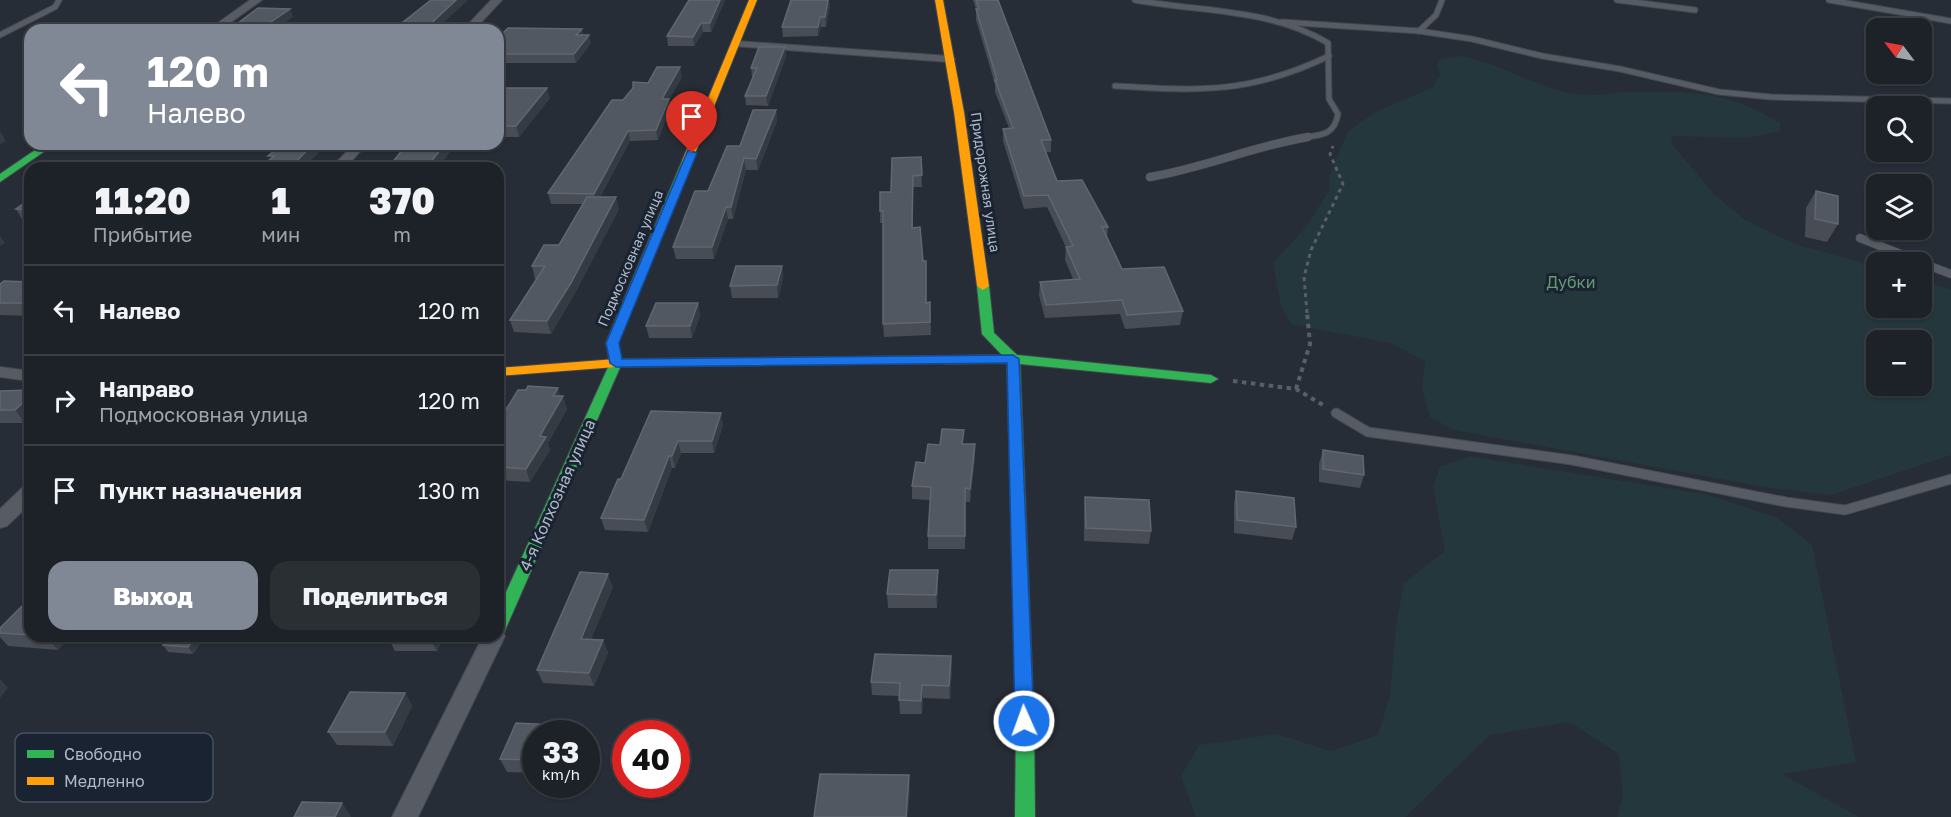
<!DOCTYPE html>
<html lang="ru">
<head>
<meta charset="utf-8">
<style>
	body { margin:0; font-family:"Golos Text",sans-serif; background:#2a2f34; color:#f1f3f6; height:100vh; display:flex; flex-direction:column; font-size:22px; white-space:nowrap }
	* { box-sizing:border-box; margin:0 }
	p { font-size:20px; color:#a0a4a8 }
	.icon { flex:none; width:33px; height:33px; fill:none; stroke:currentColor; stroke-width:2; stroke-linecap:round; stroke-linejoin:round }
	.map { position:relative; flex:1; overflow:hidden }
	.drawer { position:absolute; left:24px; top:162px; width:480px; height:480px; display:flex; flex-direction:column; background:#1d2228; border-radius:18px; box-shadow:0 2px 4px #0004,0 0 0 2px #3b3f45 }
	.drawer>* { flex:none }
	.hud { position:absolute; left:24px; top:24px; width:480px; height:126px; border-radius:18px; box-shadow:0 2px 4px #0004,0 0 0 2px #3b3f45; background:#808895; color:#fff; overflow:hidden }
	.needle { width:39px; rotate:302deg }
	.tools { position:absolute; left:1866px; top:18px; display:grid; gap:12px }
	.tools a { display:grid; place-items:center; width:66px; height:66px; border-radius:12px; background:#1d2228; box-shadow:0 2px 4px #0004,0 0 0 2px #3b3f45; font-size:30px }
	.speed { position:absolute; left:522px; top:720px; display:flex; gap:12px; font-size:30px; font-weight:700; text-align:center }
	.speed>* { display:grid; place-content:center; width:78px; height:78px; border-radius:50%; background:#1d2228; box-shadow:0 2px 4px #0004,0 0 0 2px #3b3f45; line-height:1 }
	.speed small { font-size:15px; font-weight:400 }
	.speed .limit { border:9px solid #d22; background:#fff; color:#111 }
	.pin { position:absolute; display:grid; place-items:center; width:51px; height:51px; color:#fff; margin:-62px -26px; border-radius:50% 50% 50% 0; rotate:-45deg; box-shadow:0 0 6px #0007 }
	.pin .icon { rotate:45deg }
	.me { position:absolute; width:66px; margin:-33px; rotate:358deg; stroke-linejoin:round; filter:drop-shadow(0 0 4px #0008) }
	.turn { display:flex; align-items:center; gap:21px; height:126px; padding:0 24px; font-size:27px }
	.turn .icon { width:78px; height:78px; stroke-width:2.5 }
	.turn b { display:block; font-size:42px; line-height:51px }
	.eta { display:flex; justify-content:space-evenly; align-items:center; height:102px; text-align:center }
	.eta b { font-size:36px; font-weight:800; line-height:42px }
	.cta { display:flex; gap:12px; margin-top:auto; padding:12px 24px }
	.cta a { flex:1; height:69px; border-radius:18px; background:#808895; color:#fff; font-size:24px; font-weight:800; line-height:69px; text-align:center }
	.cta a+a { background:#2a2f34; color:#f1f3f6 }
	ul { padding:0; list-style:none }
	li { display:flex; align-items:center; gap:18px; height:90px; padding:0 24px; border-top:2px solid #3b3f45 }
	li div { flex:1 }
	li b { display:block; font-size:22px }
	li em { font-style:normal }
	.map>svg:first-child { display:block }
	.green { fill:#24373c; fill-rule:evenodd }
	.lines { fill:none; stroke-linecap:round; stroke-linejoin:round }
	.lane-far2-casing { stroke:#43484f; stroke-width:7 }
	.lane-far1-casing { stroke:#43484f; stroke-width:9 }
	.lane-casing { stroke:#43484f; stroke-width:11 }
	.street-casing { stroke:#43484f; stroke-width:2 }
	.fast-casing { stroke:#43484f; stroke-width:2 }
	.slow-casing { stroke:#43484f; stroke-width:2 }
	.path-far1 { stroke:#595f66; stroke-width:3; stroke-dasharray:4 4; stroke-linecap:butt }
	.path { stroke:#595f66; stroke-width:4; stroke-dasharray:4.5 4.5; stroke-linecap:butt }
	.lane-far2 { stroke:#575c64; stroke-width:5 }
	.lane-far1 { stroke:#575c64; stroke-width:8 }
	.lane { stroke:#575c64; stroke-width:9 }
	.street { fill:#575c64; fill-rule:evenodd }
	.fast { fill:#30b455; fill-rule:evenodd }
	.slow { fill:#ff9f0a; fill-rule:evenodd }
	.wall { fill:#474c55 }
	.shaded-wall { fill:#353b43 }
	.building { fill:#525861; stroke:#616771; stroke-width:1.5 }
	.route { fill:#1a73e8; stroke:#114b97; stroke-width:1.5 }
	.labels { text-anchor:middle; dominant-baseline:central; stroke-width:6; stroke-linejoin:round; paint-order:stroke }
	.far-street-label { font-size:14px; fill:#b0b9c8; stroke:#1a2331 }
	.park-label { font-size:16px; fill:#669a73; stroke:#1a2331 }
	.street-label { font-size:16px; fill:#b0b9c8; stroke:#1a2331 }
	.key { fill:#1a2331; stroke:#47505e; stroke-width:1.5 }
	.key-label { font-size:16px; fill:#b0b9c8 }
</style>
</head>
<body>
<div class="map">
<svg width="1951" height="817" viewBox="0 0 1951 817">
	<rect width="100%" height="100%" fill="#272d36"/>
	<!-- green -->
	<g class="green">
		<path d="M1460 56C1502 63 1534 88 1576 94 1591 97 1610 93 1626 92 1666 91 1709 90 1747 106 1758 110 1769 117 1780 123V131L1748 138 1673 136 1671 143 1713 193 1745 220 1797 245 1876 266V308H1922V280L1951 290V455L1830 495 1764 487 1454 430 1430 417 1422 389 1425 361 1390 343 1291 324 1281 306 1273 263 1305 228 1329 191V177L1348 131 1378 111 1433 87 1440 75 1437 65 1441 59ZM1876 340H1922V386H1876Z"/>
		<path d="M1469 456 1709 495 1777 518 1812 545 1856 762 1782 774 1859 817H1617L1623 796 1619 754 1570 722 1490 735 1405 817H1196L1181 776 1199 745 1276 734 1331 751 1378 735 1390 696 1396 626 1404 583 1445 551 1433 487 1440 467Z"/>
	</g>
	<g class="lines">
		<defs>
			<g id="lane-far2">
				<path d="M1135 0C1200 12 1270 8 1328 43L1329 99 1338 114C1334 137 1319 135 1299 138"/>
				<path d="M1617 0 1695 10"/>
				<path d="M1829 0 1951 21"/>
				<path d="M1282 22 1419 31 1472 39 1542 56 1620 69 1719 92 1771 97 1951 101"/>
				<path d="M1419 31 1436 15 1442 0"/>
				<path d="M0 35 55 7 59 0"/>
				<path d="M1115 86C1200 91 1250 94 1329 56"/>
			</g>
			<g id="lane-far1">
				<path d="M1150 177C1204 168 1254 146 1308 137"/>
				<path d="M1860 238 1921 262"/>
				<path d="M1922 263 1951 274"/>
			</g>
			<path id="lane" d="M1336 413 1368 432 1572 460 1786 502 1845 510 1951 479"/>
			<g id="street">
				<path d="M250 0H262L220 30H208Z"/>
				<path d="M491 0H502L474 30H463Z"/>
				<path d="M737 41 949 56 955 59 949 62 733 46 732 44Z"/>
				<path d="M354 144H367L345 168H331Z"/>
				<path d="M0 367 30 371V381L0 377Z"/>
				<path d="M30 485V504L7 526 0 528V509L23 487Z"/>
				<path d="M498 628 502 630 505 636 418 817H392L483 636H498Z"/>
			</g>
			<g id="fast">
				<path d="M44 144H55L0 182V174Z"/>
				<path d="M687 158 692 161 618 343 622 363 506 628 504 633 498 635V610L610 363 606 343 682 161Z"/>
				<path d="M983 282 989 286 994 333 1017 355 1211 375 1218 379 1211 383 1020 364 1034 721 1035 817H1015L1016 721 1007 363 944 364 938 360 944 356 1002 355 982 334 977 286Z"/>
			</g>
			<g id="slow">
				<path d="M749 0H757L692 161 684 163 682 161Z"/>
				<path d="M935 0H943L964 112 989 286 983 290 977 286 954 112Z"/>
				<path d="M944 356 950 360 949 363 616 367 498 376V368L616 359Z"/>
			</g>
		</defs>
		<!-- lane-far2 casing -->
		<use href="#lane-far2" class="lane-far2-casing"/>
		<!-- lane-far1 casing -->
		<use href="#lane-far1" class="lane-far1-casing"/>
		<!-- lane casing -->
		<use href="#lane" class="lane-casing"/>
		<!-- street casing -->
		<use href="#street" class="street-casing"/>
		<!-- fast casing -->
		<use href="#fast" class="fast-casing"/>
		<!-- slow casing -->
		<use href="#slow" class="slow-casing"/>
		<!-- path-far1 -->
		<path class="path-far1" d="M1307 313 1304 277 1311 250 1343 184 1330 154 1333 146"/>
		<!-- path -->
		<g class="path">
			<path d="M1233 381 1296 389 1323 405"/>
			<path d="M1296 389 1310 344 1307 312"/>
		</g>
		<!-- lane-far2 -->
		<use href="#lane-far2" class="lane-far2"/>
		<!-- lane-far1 -->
		<use href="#lane-far1" class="lane-far1"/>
		<!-- lane -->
		<use href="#lane" class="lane"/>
		<!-- street -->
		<use href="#street" class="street"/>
		<!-- fast -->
		<use href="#fast" class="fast"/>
		<!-- slow -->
		<use href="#slow" class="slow"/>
	</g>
	<!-- wall -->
	<g class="wall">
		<path d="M725 0 711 32H703L694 46H668L667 36Z"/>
		<path d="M791 0H829L830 6 826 27H821L818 36 783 37 782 27Z"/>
		<path d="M973 0H998L1051 140V152H1046L1057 181 1108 227 1107 238 1122 269 1183 311 1180 325 1125 329 1120 314 1045 318 1039 295 1040 282 1073 279 1065 260 1066 247 1047 207 1024 209 1003 141V129L1009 128 995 92V85L990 67 976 20V9Z"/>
		<path d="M498 35 591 43 576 63H498Z"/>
		<path d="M785 47 786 56 768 106 746 105 745 96 753 77H752L751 68Z"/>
		<path d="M682 77 669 99 670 109 658 140 630 141 600 197 619 209 574 295 551 334 514 332 510 320 537 279H535L532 266 559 245 583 204H551L548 193 623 100 648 83Z"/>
		<path d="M498 88 550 98 519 137H498Z"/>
		<path d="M776 110 777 121 758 170H746L733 219H728L714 259H676L673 247 708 191 740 146Z"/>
		<path d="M921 157 922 187H913V228L927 302H930L931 335 884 337 883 324V223H880V211L891 192Z"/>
		<path d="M1816 191 1838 224 1827 242 1805 237 1806 208Z"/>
		<path d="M30 199V221H23L16 209Z"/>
		<path d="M782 266 783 278 778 298H732L730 286Z"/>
		<path d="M30 282V316L0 315V284Z"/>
		<path d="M698 303 700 316 692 338H649L646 326Z"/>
		<path d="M30 390 25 423H0V391Z"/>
		<path d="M561 396 567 409 548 443 550 450 530 482 498 480V420Z"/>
		<path d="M651 411 723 425 714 453H681L675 468H672L648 532 605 530 601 518 621 479Z"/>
		<path d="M964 444 975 457 970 502H965V549H928V536L930 500 912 499V486L925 463 940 445Z"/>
		<path d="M1323 450 1364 475 1360 488 1319 482V464Z"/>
		<path d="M1236 491 1296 527 1292 540 1234 533V504Z"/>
		<path d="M1085 497 1151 531 1149 544 1084 541V511Z"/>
		<path d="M938 570V584L937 608H888L887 594Z"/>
		<path d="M613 587 591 639 603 640 608 653 594 686 543 683 537 670Z"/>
		<path d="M30 602V636H70L58 650 8 646 0 637V628Z"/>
		<path d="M170 636H206L193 654 168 652 163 645Z"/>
		<path d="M444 636 437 651H395L388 638Z"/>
		<path d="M951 656 952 669 950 699 923 698 922 714H900L899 696 872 695 871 682Z"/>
		<path d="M405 693 412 706 393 746 337 745 328 732Z"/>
		<path d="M516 723 554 725 558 734H536V773L507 772 500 759Z"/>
	</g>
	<!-- shaded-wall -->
	<g class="shaded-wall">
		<path d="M456 0H468L436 30H424Z"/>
		<path d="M720 0H725L711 32 710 23Z"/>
		<path d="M828 0H829L830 6 826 27 825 17Z"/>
		<path d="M290 9 293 17 275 30H259Z"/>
		<path d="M820 17 821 27 818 36V27Z"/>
		<path d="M701 23 703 32 694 46 693 37Z"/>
		<path d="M582 29 584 37 576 35Z"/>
		<path d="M589 35 591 43 576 63 574 54Z"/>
		<path d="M785 47 786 56 768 106 766 96Z"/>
		<path d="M680 67 682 77 669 99 670 109 658 140 656 130 662 99Z"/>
		<path d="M547 88 550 98 519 137 516 126Z"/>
		<path d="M776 110 777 121 758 170 756 159Z"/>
		<path d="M0 131 6 141 0 144Z"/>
		<path d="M628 131 630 141 596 204 594 194Z"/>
		<path d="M313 144H327L304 168H290Z"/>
		<path d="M445 144H456L438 168H426Z"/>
		<path d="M744 158 746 170 733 219 731 207Z"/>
		<path d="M616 197 619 209 574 295 551 334 547 321Z"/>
		<path d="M726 207 728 219 714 259 712 247Z"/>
		<path d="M0 236 5 243 0 246Z"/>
		<path d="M782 266 783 278 778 298 777 285Z"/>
		<path d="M30 298V313L24 303Z"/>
		<path d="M698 303 700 316 692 338 690 326Z"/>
		<path d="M558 388 561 399 563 396 567 409 548 443 550 450 530 482 526 469 540 436 553 396Z"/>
		<path d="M30 396V418L25 423 15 410Z"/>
		<path d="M721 413 723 425 714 453 712 441Z"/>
		<path d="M678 441 681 453 675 468 672 456Z"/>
		<path d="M975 444V457L970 502V489Z"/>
		<path d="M669 456 672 468 648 532 644 520Z"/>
		<path d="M938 570V584L937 608 936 595Z"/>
		<path d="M608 574 613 587 586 652 581 639Z"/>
		<path d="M47 636H70L58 650 46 637Z"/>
		<path d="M196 636H206L193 654 188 647Z"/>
		<path d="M431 636H444L437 651 430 638Z"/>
		<path d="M603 640 608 653 594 686 589 673Z"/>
		<path d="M951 656 952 669 950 699 949 686Z"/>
		<path d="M0 679 8 688 0 698Z"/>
		<path d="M922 685 923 698 922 714 921 701Z"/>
		<path d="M405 693 412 706 393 746 385 732Z"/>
		<path d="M554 725 558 734H551Z"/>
		<path d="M909 775 910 788 908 817H906Z"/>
		<path d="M342 803 351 816V817H335Z"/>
	</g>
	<!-- building -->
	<g class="building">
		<path d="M431 0H456L424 30H393Z"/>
		<path d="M689 0H720L710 23H701L693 37 667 36Z"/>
		<path d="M791 0H828L825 17H820L818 27H782Z"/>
		<path d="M976 0H998L1051 140H1041L1057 181 1082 180 1108 227H1102L1122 269 1164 267 1183 311 1127 315 1122 300 1046 305 1040 282 1080 279 1066 247 1073 246 1048 195 1024 196 1003 129 1013 128 995 80H997L990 56 976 9H979Z"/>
		<path d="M258 8 290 9 259 30H229Z"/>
		<path d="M508 28 582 29 576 35H589L574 54H498V35H501Z"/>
		<path d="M759 47H785L766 96H745L757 68H751Z"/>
		<path d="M657 67H680L662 99H669L656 130 628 131 594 194 548 193 612 100H623L633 88V82L648 83Z"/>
		<path d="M498 88H547L516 126H498Z"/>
		<path d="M753 110H776L756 159 744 158 731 207H726L712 247H673L695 191H708L727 146H740Z"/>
		<path d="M282 144H313L290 168H260L274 156H268Z"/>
		<path d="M407 144H445L426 168H388Z"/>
		<path d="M921 157 922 175 913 176 912 228 920 227 923 261H926V303L930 302V322L883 324V211H880V192H891L892 158Z"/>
		<path d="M76 167H106L104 168H74Z"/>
		<path d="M1816 191 1838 196V224L1815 219Z"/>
		<path d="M587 197H616L571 283 547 321 510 320 545 266H532L544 245H559Z"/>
		<path d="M30 199V210L16 209Z"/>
		<path d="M736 266H782L777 285 730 286Z"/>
		<path d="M4 281 30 282V298L24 303H0V284Z"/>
		<path d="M656 303H698L690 326H646Z"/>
		<path d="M528 386 558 388 553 396H563L540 436 546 437 526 469 498 467V420L499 421 518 390H526Z"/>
		<path d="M30 390V396L15 410H0V391Z"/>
		<path d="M651 411 721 413 712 441H678L672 456H669L644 520 601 518 618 479H621Z"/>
		<path d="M942 429 964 430 962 444H975L970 489 965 488V536H928L931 487 912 486 916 462 925 463 928 444 940 445Z"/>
		<path d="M1323 450 1363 456 1364 475 1323 469Z"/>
		<path d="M1236 491 1294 498 1296 527 1237 520Z"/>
		<path d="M1085 497 1149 500 1151 531 1086 528Z"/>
		<path d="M890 570H938L936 595 887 594Z"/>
		<path d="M580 572 608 574 581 639 603 640 589 673 537 670Z"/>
		<path d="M27 601 30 602V635L0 633V628Z"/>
		<path d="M170 636H196L188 647 163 645Z"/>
		<path d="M389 636H431L430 638H388Z"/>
		<path d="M875 654 951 656 949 686 922 685 921 701 899 700 900 683 871 682Z"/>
		<path d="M350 692 405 693 385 732H328Z"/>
		<path d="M516 723 554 725 551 734H536V760L500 759Z"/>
		<path d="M820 774 909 775 906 817H814Z"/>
		<path d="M302 802 342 803 335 817H294Z"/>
	</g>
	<!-- route -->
	<path class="route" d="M688 150 697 153 619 343 622 359 1013 355 1019 359 1034 721 1031 726 1024 729 1018 726 1015 721 1007 363 616 367 610 363 606 343Z"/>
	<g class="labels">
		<!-- far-street labels -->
		<g class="far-street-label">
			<text transform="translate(986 182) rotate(82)">Придорожная улица</text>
			<text transform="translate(630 258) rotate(-67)">Подмосковная улица</text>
		</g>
		<!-- park labels -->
		<g class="park-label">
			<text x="1571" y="282">Дубки</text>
		</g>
		<!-- street labels -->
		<g class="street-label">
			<text transform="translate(557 495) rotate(-66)">4-я Колхозная улица</text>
		</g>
	</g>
	<!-- legend -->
	<rect x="15" y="733" width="198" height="69" rx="9" class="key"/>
	<rect x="27" y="750" width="27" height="8" fill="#30b455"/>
	<rect x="27" y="777" width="27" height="8" fill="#ff9f0a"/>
	<g class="key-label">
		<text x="64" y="760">Свободно</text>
		<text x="64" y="787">Медленно</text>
	</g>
</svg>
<div class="tools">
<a><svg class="needle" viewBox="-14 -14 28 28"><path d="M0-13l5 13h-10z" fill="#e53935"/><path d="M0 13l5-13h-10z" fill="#a0a4a8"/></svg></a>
<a><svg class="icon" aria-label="search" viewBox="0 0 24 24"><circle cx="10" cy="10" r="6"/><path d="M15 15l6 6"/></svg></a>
<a><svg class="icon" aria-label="layers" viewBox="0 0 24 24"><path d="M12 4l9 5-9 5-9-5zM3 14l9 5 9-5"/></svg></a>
<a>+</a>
<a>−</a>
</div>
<div class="speed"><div>33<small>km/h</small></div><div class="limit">40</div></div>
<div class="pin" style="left:692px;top:153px;background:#d93025"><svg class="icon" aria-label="arrive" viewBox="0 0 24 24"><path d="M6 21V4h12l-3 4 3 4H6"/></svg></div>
<svg class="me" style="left:1024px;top:721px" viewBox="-20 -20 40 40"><circle r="17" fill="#1a73e8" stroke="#fff" stroke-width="3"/><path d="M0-11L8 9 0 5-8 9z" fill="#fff"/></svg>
<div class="hud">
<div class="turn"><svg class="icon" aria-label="left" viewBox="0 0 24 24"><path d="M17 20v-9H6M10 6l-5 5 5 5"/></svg><div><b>120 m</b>Налево</div></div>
</div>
<section class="drawer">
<div class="eta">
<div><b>11:20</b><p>Прибытие</p></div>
<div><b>1</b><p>мин</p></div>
<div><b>370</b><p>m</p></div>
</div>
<ul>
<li><svg class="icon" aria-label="left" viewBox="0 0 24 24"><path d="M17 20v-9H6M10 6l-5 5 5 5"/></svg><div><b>Налево</b></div><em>120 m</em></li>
<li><svg class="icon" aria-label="right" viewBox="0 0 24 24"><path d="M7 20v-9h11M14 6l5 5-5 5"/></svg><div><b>Направо</b><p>Подмосковная улица</p></div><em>120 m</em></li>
<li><svg class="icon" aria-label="arrive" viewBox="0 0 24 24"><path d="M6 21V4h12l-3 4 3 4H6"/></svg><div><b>Пункт назначения</b></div><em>130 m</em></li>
</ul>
<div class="cta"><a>Выход</a><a>Поделиться</a></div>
</section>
</div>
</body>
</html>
